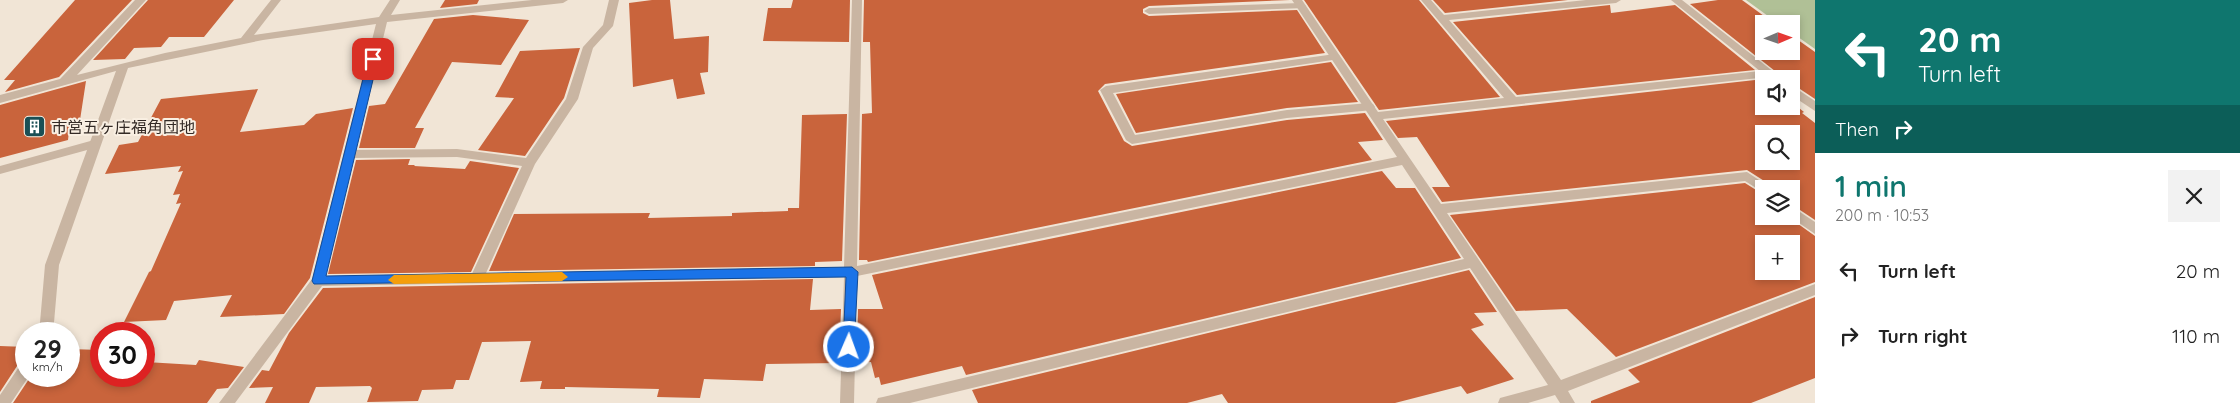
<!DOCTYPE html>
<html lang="en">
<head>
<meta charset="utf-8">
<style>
	body { margin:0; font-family:Quicksand,"Noto Sans JP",sans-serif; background:#f2f2f2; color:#222; height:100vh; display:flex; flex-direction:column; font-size:19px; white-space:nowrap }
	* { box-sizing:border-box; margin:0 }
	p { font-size:16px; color:#767676 }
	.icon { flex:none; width:28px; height:28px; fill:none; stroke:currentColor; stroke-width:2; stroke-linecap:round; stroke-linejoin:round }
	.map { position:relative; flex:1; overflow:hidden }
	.drawer { display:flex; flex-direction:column; background:#fff; width:425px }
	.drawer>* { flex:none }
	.hud { background:#0f766e; color:#fff; overflow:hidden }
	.needle { width:32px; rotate:88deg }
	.tools { position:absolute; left:1755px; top:15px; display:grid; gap:10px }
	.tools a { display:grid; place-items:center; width:45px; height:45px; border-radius:0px; background:#fff; box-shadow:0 2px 8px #0003; font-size:25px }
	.speed { position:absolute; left:15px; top:322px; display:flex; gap:10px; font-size:25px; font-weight:700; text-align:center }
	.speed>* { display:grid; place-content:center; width:65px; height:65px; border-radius:50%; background:#fff; box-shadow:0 2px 8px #0003; line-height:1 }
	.speed small { font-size:12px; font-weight:400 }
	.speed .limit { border:8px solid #d22; background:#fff; color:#111 }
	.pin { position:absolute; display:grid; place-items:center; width:42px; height:42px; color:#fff; margin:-21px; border-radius:10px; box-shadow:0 2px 8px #0006 }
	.me { position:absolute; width:55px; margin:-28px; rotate:2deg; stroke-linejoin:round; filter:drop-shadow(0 0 4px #0008) }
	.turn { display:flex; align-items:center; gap:18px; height:105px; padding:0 20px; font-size:22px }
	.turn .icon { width:65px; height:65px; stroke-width:2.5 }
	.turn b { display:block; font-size:35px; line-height:42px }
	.then { display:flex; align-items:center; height:48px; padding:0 20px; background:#0003; gap:10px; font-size:19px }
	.round { display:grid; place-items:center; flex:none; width:52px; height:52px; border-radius:0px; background:#f2f2f2 }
	.overview { display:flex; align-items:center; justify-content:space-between; height:85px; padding:0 20px }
	h1 { font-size:30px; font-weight:600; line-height:38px; color:#0f766e }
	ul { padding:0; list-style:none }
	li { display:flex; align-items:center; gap:15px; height:65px; padding:0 20px }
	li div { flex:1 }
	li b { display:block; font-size:19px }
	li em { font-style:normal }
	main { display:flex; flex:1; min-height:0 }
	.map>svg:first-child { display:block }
	.green { fill:#b0c096 }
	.building { fill:#c9643c; fill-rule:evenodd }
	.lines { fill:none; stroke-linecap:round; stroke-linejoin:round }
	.lane { fill:#c9b5a2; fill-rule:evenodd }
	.street { fill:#c9b5a2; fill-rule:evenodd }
	.route { fill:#1a73e8; stroke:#114b97 }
	.slow { fill:#f59e0b }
	.labels { text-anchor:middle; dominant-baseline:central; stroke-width:4; stroke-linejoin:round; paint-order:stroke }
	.poi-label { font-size:16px; fill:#332a25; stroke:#f9efe2; text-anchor:start }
</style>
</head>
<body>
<main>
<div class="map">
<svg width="1815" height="403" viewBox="0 0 1815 403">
	<rect width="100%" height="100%" fill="#f1e5d6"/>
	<!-- green -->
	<path class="green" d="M1746 0H1815V49L1791 32V24H1779Z"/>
	<!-- building -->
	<g class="building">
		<path d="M75 0H132L59 77 5 92 15 80H4Z"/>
		<path d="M148 0H234L204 37H169L161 47 134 48 125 59 93 60Z"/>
		<path d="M445 0H479L477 4 440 8Z"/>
		<path d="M652 0H670L674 39 709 36 708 72 700 73 705 94 677 99 673 79 633 87 629 3Z"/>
		<path d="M793 0H850L849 42 763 41 768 8H791Z"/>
		<path d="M864 0H1290L1149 6 1143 9V13L1149 16 1297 10 1325 53 1105 84 1098 91 1124 141 1132 146 1287 120 1365 113 1383 140 1358 142 1372 160 868 262 867 260H859L862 114 872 113 870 42H863Z"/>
		<path d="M1304 0H1419L1500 97 1379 110Z"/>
		<path d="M1433 0H1568L1445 13Z"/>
		<path d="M1718 0H1742L1775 24H1764V51H1791V35L1815 52V99L1791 83V79H1785L1690 4Z"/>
		<path d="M1610 5 1611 13 1675 5 1755 70 1517 95 1453 22Z"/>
		<path d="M473 15 529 20 501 65 452 62 415 128H424L415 148H359L369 106 385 104 434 19Z"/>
		<path d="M580 48 564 98 525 156 478 150 514 98 495 97 520 51Z"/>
		<path d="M1331 62 1358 102 1287 108 1136 133 1116 94Z"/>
		<path d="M1764 79V106H1791V97L1799 103 1794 104 1804 112 1802 113 1815 123V220L1791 204V189H1772L1769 184 1747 170 1442 202 1432 187H1450L1417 137 1398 138 1386 121ZM1764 134H1791V161H1764Z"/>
		<path d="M86 81 80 120 70 122 68 140 0 158V105Z"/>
		<path d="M258 89 240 132 304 125 316 114 353 108 310 278 284 314 220 317 232 295 174 301 166 320 124 322 149 272 151 271 181 203 176 204 180 194 173 195 183 171 178 172 181 166 105 174 119 145 138 142 161 99Z"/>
		<path d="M847 114 842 261 815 262V266L489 271 514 214 650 213 648 218 732 216V213L788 211V208H799L802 115Z"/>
		<path d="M410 159 408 165H415L414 166 465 169 470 161 519 168 471 272 328 274 356 160Z"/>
		<path d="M1382 171 1396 188H1415L1461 258 966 375 962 366 881 385 879 377 875 378 871 362 857 363 858 309H883L872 275Z"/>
		<path d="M1745 183 1764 195V216H1787L1815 236V282L1616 357 1567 309 1516 311 1450 215ZM1764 244H1791V271H1764Z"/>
		<path d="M1469 270 1497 312 1474 313 1484 325 1471 329 1514 379 1467 394 1461 386 1395 403H1228L1222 394 1187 403H978L972 390Z"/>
		<path d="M813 279 810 310 841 309 839 363 766 364 763 381 704 379 700 398 657 397 659 389 565 387V389H540L542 381 520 382 531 341 482 342 469 380H456L453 389 422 390 418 401 367 402 372 388 370 386 316 387 309 403H265L273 387 249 388 262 370 269 371 289 333 323 288Z"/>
		<path d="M1815 297V378L1751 403H1591V401L1640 382 1628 370Z"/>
		<path d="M0 346 26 347V360L19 363 0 392Z"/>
		<path d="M69 349 101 350V376H144V350L151 351 146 362 196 365 199 360 244 367 228 388 217 389 207 403H13L31 376H69Z"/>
	</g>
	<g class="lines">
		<!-- lane -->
		<g class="lane">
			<path d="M609 0H619L613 26 593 48 578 99 535 164 482 282H472L470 278 522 166 457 157 349 158 343 154 349 150 457 149 526 158 566 99 583 47 603 25Z"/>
			<path d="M1301 3 1306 6 1305 8 1149 14 1144 11 1149 8Z"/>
			<path d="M1335 54 1339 55 1340 57 1339 59 1113 93 1135 135 1287 110 1369 103 1373 104 1375 107 1373 110 1287 118 1132 144 1126 140 1100 90 1106 86Z"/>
			<path d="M94 140 100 144 98 147 0 174V166Z"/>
		</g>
		<!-- street -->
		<g class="street">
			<path d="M135 0H146L77 75 165 53 241 38 271 0H281L254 35 379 17 390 0H400L391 15 532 0H568L563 3 387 22 326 276 844 267 852 0H862L857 266 1397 157 1292 0H1302L1378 112 1504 98 1421 0H1431L1444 15 1586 0H1621L1616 3 1449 20 1516 97 1760 71 1671 0H1682L1783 79H1771L1768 77 1383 119 1441 204 1747 172 1768 186 1770 189H1764V193L1745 181 1447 213 1561 380 1815 284V295L1568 391 1575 403H1560L1555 395 1528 403H1498L1500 398 1548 385 1470 268 910 403H876L878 398 883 397 1464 259 1402 165 857 276 854 403H840L844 277 322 286 235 403H219L312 279 376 24 263 40 128 68 59 265 53 334H39L45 265 116 71 0 103V95L60 79Z"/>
			<path d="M1791 85 1815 101V111L1791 95Z"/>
			<path d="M1791 206 1815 222V234L1789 216H1791Z"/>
			<path d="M26 362V376H29L11 403H0V395L21 364Z"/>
		</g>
	</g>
	<!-- route -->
	<path class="route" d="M373 55 378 59 326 276 852 267 858 272 854 351H845L843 347 846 277 314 284 312 281 368 59Z"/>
	<!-- slow -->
	<path class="slow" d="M562 272 568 277 562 281 394 284 388 280 394 275Z"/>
	<!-- icons -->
	<defs>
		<symbol id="building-square" viewBox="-11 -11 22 22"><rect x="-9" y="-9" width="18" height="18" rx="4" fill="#1a4f55" stroke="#f9efe2"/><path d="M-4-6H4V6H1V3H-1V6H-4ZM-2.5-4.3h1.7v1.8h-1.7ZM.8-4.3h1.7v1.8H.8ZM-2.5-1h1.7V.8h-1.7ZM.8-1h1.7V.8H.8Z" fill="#fff"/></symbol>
	</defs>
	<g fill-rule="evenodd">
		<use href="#building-square" x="22" y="114" width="25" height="25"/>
	</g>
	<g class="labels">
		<!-- poi labels -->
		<g class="poi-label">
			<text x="51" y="127">市営五ヶ庄福角団地</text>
		</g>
	</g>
</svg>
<div class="tools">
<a><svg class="needle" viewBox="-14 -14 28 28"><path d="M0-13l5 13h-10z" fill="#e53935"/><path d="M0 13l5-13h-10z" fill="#767676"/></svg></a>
<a><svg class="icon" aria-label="sound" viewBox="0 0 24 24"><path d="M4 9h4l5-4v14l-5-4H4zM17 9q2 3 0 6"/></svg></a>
<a><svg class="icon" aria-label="search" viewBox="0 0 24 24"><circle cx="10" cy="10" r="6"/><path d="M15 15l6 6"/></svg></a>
<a><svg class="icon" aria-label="layers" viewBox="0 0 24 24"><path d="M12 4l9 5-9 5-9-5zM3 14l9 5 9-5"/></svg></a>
<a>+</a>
</div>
<div class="speed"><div>29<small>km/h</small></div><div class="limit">30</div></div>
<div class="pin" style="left:373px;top:59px;background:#d93025"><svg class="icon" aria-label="arrive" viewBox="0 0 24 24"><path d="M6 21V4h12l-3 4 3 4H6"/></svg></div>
<svg class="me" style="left:849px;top:347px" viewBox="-20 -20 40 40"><circle r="17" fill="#1a73e8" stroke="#fff" stroke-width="3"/><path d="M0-11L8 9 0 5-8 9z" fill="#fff"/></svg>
</div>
<section class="drawer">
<div class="hud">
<div class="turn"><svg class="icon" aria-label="left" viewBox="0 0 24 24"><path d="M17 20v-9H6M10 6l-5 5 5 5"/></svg><div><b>20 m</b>Turn left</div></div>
<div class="then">Then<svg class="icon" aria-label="right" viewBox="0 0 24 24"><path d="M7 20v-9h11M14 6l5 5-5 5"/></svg></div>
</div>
<div class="overview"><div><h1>1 min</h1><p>200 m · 10:53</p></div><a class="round"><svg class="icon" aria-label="close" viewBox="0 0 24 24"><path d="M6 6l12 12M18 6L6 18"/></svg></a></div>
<ul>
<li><svg class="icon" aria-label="left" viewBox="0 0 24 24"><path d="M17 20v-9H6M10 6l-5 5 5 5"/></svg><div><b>Turn left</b></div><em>20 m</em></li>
<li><svg class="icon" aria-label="right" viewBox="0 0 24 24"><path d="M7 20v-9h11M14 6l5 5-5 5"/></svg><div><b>Turn right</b></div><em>110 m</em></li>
</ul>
</section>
</main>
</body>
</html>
